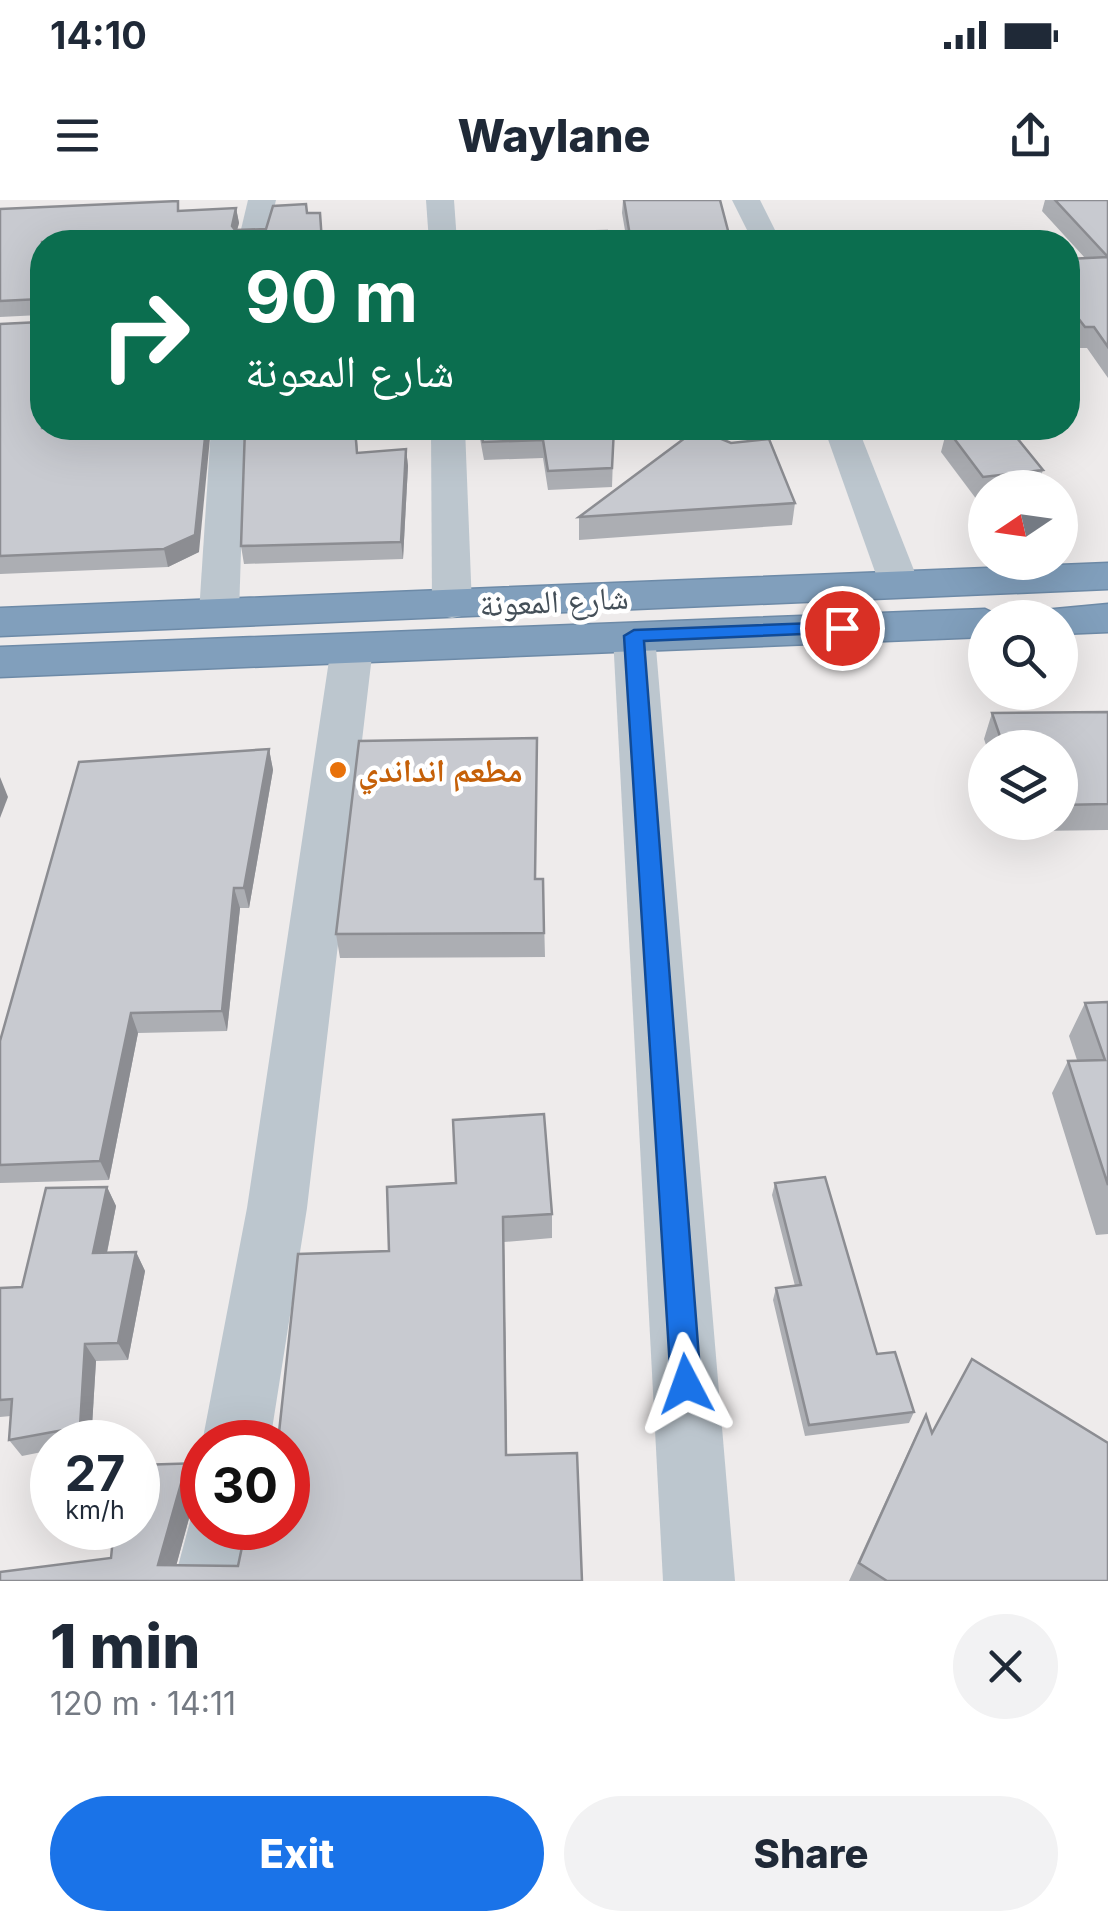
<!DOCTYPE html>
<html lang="en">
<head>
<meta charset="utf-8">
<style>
	body { margin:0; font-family:Inter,"Noto Naskh Arabic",sans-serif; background:#f2f2f3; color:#1f2937; height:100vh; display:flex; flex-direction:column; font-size:38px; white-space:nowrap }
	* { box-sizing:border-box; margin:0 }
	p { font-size:32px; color:#747a83 }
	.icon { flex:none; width:55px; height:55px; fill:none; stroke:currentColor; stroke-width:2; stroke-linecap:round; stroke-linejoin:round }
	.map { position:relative; height:1381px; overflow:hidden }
	.side { display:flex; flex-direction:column; background:#fff; flex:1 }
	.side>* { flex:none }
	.top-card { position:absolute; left:30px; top:30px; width:1050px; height:210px; border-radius:40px; box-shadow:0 10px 40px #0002; background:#0b6e4f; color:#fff; overflow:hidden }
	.needle { width:65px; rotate:257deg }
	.buttons { position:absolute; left:968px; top:270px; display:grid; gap:20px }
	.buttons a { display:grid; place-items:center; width:110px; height:110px; border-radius:50%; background:#fff; box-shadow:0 10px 40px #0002; font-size:50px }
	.speed { position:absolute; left:30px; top:1220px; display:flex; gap:20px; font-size:50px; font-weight:700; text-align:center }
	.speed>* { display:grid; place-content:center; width:130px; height:130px; border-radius:50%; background:#fff; box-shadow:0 10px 40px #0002; line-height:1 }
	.speed small { font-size:25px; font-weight:400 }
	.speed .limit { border:15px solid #d22; background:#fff; color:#111 }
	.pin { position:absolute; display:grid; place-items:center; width:85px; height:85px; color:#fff; margin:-42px; border:5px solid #fff; border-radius:50%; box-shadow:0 2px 10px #0007 }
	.me { position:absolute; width:110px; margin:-55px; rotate:356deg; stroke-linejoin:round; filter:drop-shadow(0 0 8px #0008) }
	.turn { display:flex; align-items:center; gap:35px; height:210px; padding:0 50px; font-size:45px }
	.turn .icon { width:130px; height:130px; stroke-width:2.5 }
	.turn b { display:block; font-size:70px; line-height:85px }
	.round { display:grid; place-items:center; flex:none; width:105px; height:105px; border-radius:52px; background:#f2f2f3 }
	.summary { display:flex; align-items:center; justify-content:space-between; height:170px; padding:0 50px }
	h1 { font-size:60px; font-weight:800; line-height:75px }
	.primary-button { display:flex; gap:20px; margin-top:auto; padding:20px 50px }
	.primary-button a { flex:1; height:115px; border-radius:60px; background:#1a73e8; color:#fff; font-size:40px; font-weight:800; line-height:115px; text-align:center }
	.primary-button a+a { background:#f2f2f3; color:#1f2937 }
	.status { display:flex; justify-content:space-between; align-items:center; height:70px; padding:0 50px; background:#fff; direction:ltr }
	.status svg { height:28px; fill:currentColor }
	header { display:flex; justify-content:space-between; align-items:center; height:130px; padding:0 50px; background:#fff; font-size:45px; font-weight:800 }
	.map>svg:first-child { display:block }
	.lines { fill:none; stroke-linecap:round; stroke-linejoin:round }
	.highway-casing { stroke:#6d8aa7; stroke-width:3 }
	.street { fill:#bcc6ce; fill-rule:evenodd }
	.highway { fill:#819fbc; fill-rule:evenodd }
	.wall { fill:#acaeb3 }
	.shaded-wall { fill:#8c8d92 }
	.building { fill:#c8cad0; stroke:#8c8d92; stroke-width:2.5 }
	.route { fill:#1a73e8; stroke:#114b97; stroke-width:2.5 }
	.food-dot { fill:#e8710a; stroke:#fff; stroke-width:4 }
	.labels { text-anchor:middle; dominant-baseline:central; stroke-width:9; stroke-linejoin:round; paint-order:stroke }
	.street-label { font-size:32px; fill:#444f58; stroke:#fff }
	.food-label { font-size:32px; font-weight:bold; fill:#c56008; stroke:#fff; text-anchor:start }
</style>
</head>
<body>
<div class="status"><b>14:10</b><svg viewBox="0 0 49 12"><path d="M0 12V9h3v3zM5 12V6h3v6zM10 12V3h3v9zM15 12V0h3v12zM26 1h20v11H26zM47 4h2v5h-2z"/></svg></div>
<header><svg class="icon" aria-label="menu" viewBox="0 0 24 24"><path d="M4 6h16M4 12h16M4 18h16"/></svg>Waylane<svg class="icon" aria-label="share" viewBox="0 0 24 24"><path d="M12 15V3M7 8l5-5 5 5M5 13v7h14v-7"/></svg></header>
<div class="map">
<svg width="1108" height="1381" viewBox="0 0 1108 1381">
	<rect width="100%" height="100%" fill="#eeebeb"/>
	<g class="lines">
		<defs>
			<g id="highway">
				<path d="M1108 363V389L0 436V408Z"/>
				<path d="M1108 404V432L1060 434V418H1039L1044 410Z"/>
				<path d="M985 409 1004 418H985V437L0 477V447Z"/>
			</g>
		</defs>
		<!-- highway casing -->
		<use href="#highway" class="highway-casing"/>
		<!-- street -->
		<g class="street">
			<path d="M248 0H276L266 42H238Z"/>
			<path d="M426 0H454L457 42H429Z"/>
			<path d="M732 0H760L781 42H753Z"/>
			<path d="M211 228H245L239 413 233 422 219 425 205 422 199 413Z"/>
			<path d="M431 228H465L472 406 466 415 452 418 438 415 432 406Z"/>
			<path d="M824 228H858L919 383 913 391 899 395 885 391 879 383Z"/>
			<path d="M634 423 649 427 655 436 735 1381H663L613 436 619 427Z"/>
			<path d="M352 434 367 438 373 447 307 1008 270 1242 202 1243 247 1008 331 447 337 438Z"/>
			<path d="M202 1300V1328H255L246 1381H174L195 1303Z"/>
		</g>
		<!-- highway -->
		<use href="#highway" class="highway"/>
	</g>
	<!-- wall -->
	<g class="wall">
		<path d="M623 0H720L731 42H627L622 13Z"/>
		<path d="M1045 0H1108V178L1087 148H1079L1068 133V59L1085 58 1042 11Z"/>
		<path d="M236 8 239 23 237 30 266 29 307 13H320L323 42H42L199 352 168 367 0 374V124L40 122V115L0 117V9L180 11Z"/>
		<path d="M243 228H356L358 253 406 249 408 266 403 359 244 364 241 346 245 228Z"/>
		<path d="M478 228H614L612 287 548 290 543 258 484 260Z"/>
		<path d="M947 229 1043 270 1037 288H985V299L977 300 941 252Z"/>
		<path d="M795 303 792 325 579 340V317Z"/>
		<path d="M1108 512V630L1036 631 1033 622H1060V548H987L984 539 992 513Z"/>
		<path d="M537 538 535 679H543L545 757 340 758 336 734Z"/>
		<path d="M269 549 273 570 249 708H240L227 831 138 833 109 980 0 983V841Z"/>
		<path d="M1108 802V1034L1096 1035 1052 893 1068 861 1077 860 1069 836 1085 803Z"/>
		<path d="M775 983 877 1154 914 1212 909 1223 805 1236 773 1100 776 1088 795 1086 772 995Z"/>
		<path d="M107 987 116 1006 107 1053 136 1052 145 1071 128 1160 96 1161 91 1242H52V1250L22 1256 9 1240 11 1216 0 1217V1088L22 1087Z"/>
		<path d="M387 987 552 1014V1038L504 1042 507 1255 582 1381H0L111 1358 138 1265 202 1263V1319L195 1305 194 1300 176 1366H238L389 1051Z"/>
		<path d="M926 1215 932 1233 1108 1381H849L914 1239Z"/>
	</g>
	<!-- shaded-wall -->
	<g class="shaded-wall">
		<path d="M236 8 239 23 234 41 232 26Z"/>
		<path d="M206 228H211L199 352 168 367 164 349Z"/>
		<path d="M406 249 408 266 403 359 401 342Z"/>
		<path d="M269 549 273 570 249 708 244 688Z"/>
		<path d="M0 577 8 597 0 618Z"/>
		<path d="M234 688 240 708 227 831 222 811Z"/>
		<path d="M131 813 138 833 109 980 100 961Z"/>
		<path d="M107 987 116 1006 103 1072 93 1053Z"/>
		<path d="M503 1017 504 1042 507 1275 506 1255Z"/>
		<path d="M136 1052 145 1071 128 1160 118 1143Z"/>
		<path d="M85 1144 96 1161 91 1242 80 1227Z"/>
		<path d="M182 1280 194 1300 172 1381 158 1365Z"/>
	</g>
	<!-- building -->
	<g class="building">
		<path d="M624 0H720L731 42H631Z"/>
		<path d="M1055 0H1108V147L1094 127H1085L1068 105V59L1108 57Z"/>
		<path d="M178 1V11L236 8 232 26 235 30 266 29 273 6 306 4 307 13H320L322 42H42V228H206L195 335 164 349 0 356V124L40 122V99L0 101V9Z"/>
		<path d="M607 31 609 42H558L557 32Z"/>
		<path d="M245 228H355L357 253 406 249 401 342 241 346Z"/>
		<path d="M480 228H614L612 268 548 271 543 240 483 242Z"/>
		<path d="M962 228H1009L1043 270 983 277 947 229Z"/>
		<path d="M697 229 731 243 769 239 795 303 579 317Z"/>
		<path d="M1108 512V604L1060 605V548H1004L992 513Z"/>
		<path d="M537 538 535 679H543L544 733 336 734 359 541Z"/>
		<path d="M269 549 244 688H234L222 811 131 813 100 961 0 965V841L79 562Z"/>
		<path d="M1108 802V985L1068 861 1105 860 1085 803Z"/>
		<path d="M544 914 552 1014 503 1017 506 1255 577 1253 582 1381H0V1372L111 1358 114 1328H138V1265L202 1263V1305H195L194 1278 182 1280 158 1365 238 1366 246 1328H288V1242H278L298 1054 389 1051 387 987 456 983 453 920Z"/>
		<path d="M825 977 877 1154 895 1152 914 1212 809 1225 776 1088 801 1085 775 983Z"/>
		<path d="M107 987 93 1053 136 1052 118 1143 85 1144 80 1227 9 1240 12 1199 0 1200V1088L22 1087 46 988Z"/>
		<path d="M972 1159 1108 1243V1381H887L859 1363 926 1215 932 1233Z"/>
	</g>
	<!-- route -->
	<path class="route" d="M842 422 849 423V432L644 441 701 1184 696 1195 686 1199 675 1195 671 1184 624 436 634 430Z"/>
	<!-- markers -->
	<circle class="food-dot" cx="338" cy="570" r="10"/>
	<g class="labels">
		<!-- street labels -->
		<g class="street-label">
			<text transform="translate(554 401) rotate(-3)">شارع المعونة</text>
		</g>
		<!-- food labels -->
		<g class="food-label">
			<text x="358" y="570">مطعم انداندي</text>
		</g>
	</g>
</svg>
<div class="buttons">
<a><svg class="needle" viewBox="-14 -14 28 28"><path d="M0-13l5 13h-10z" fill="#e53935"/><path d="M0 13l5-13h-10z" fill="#747a83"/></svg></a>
<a><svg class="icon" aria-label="search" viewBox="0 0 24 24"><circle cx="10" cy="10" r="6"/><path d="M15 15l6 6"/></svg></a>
<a><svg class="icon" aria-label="layers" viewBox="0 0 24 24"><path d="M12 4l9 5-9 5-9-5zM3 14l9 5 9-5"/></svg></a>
</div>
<div class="speed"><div>27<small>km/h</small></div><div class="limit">30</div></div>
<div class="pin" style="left:842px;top:428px;background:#d93025"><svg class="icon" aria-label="arrive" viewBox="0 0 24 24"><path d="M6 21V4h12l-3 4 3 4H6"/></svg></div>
<svg class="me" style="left:686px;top:1184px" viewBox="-20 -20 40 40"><path d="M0-17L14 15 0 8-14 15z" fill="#1a73e8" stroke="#fff" stroke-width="4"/></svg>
<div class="top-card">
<div class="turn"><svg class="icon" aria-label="right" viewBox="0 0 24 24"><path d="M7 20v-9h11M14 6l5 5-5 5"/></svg><div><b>90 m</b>شارع المعونة</div></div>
</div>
</div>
<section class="side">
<div class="summary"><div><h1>1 min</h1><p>120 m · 14:11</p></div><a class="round"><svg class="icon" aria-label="close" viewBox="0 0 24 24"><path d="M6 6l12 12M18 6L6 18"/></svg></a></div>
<div class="primary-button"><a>Exit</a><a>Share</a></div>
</section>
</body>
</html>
